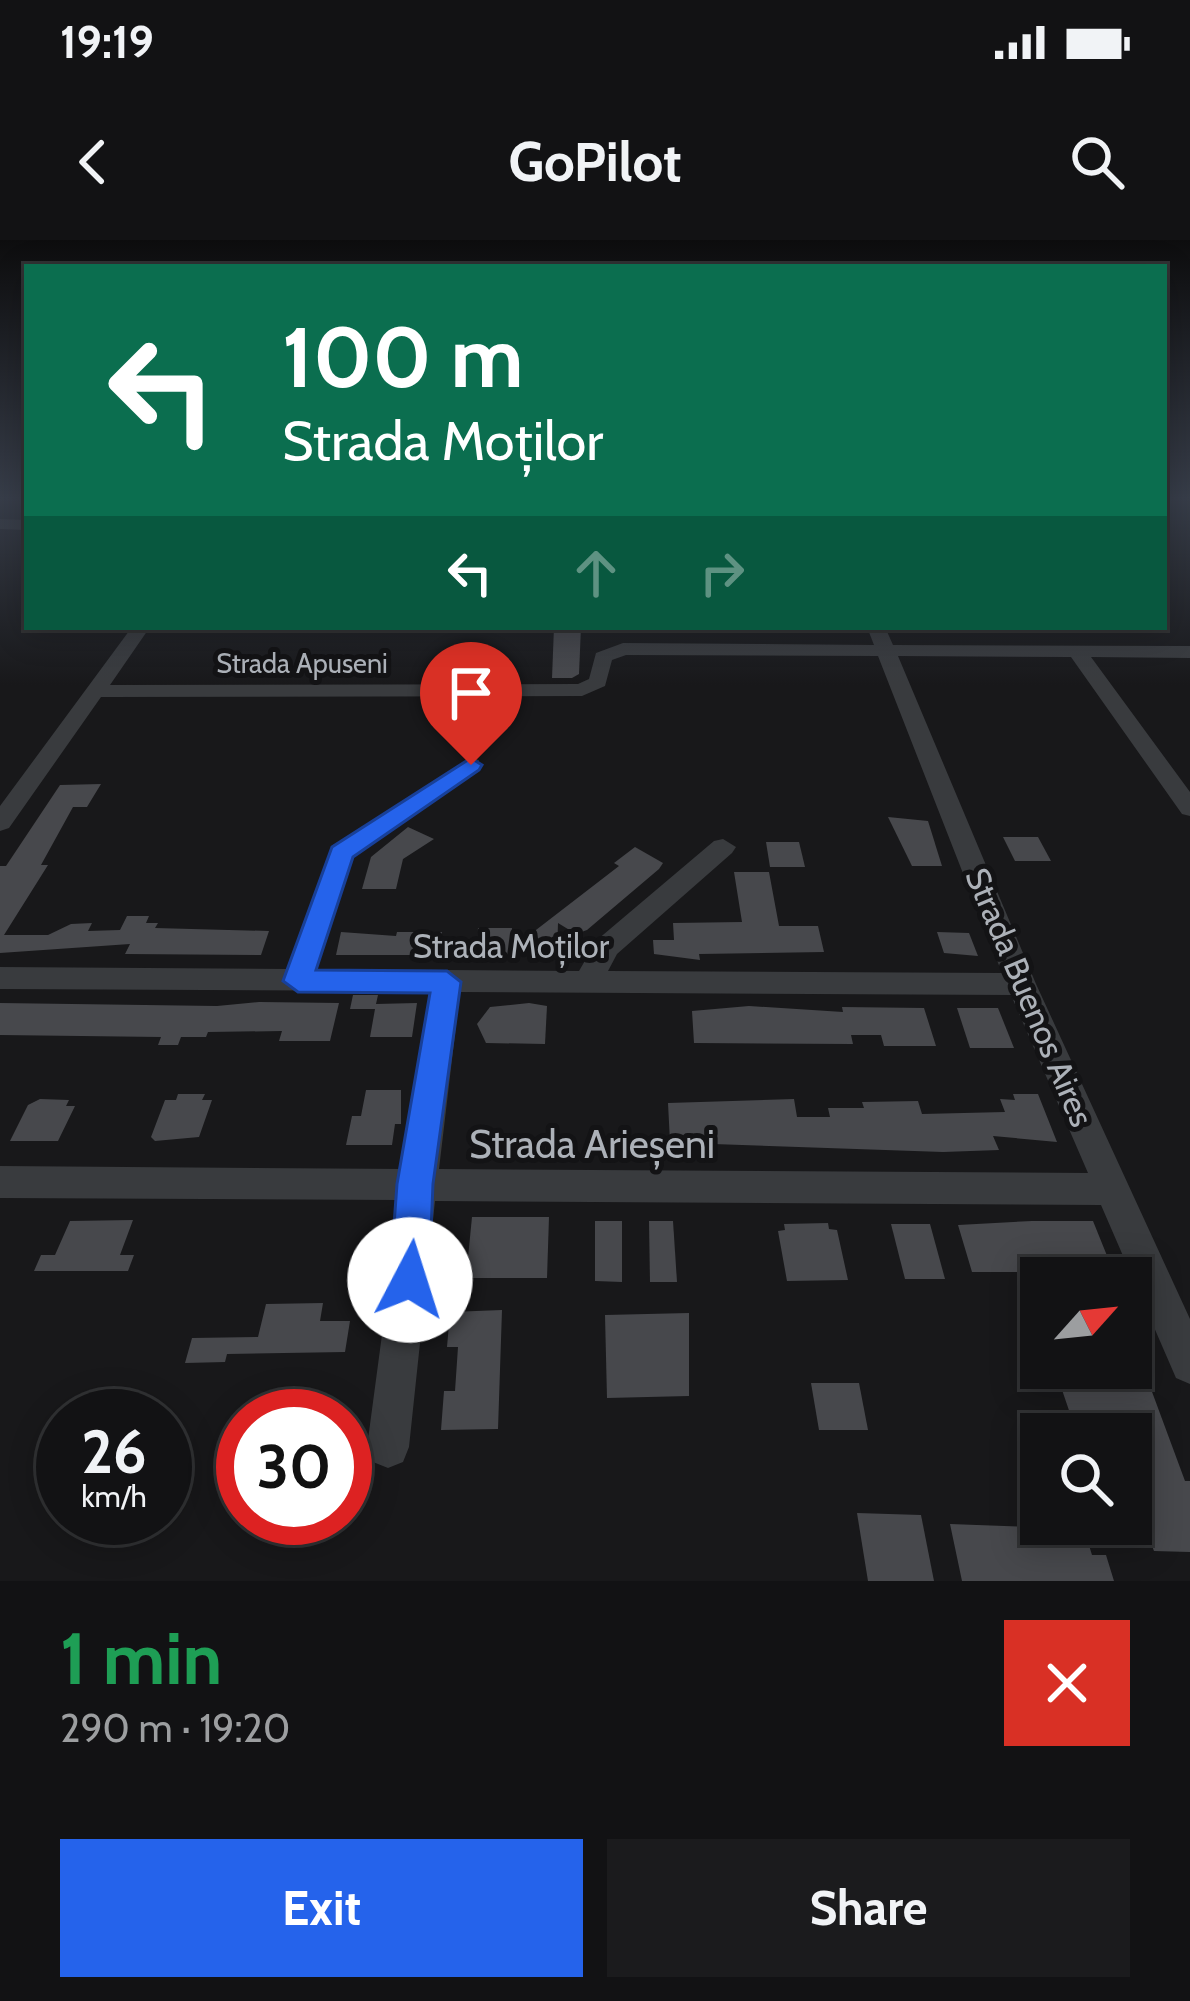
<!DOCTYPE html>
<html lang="en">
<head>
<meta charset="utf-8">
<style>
	body { margin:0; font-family:Cabin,sans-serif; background:#1b1b1d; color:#f1f3f6; height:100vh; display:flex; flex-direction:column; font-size:45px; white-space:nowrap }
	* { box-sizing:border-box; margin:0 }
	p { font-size:39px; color:#9c9ea0 }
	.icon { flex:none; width:66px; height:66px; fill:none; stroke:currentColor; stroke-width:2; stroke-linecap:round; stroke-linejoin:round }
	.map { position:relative; height:1341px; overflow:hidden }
	.side { display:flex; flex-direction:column; background:#121214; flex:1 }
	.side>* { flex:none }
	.banner { position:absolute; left:24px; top:24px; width:1143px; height:366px; border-radius:0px; box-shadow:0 6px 30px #0003,0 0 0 3px #313234; background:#0b6e4f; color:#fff; overflow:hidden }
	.needle { width:78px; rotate:63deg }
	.buttons { position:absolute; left:1020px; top:1017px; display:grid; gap:24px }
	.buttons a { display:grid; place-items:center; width:132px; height:132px; border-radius:0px; background:#121214; box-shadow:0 6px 30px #0003,0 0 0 3px #313234; font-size:60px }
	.speed { position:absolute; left:36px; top:1149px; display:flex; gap:24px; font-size:60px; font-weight:700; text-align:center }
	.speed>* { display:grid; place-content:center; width:156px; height:156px; border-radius:50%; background:#121214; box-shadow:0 6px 30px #0003,0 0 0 3px #313234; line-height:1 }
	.speed small { font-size:30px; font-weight:400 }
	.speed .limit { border:18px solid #d22; background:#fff; color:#111 }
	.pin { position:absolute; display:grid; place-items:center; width:102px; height:102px; color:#fff; margin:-123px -51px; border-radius:50% 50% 50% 0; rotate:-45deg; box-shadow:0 0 12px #0007 }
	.pin .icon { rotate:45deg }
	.me { position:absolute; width:132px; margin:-66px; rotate:5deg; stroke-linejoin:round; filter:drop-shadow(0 0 9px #0008) }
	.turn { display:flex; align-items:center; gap:42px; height:252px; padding:0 60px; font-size:54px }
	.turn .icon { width:156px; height:156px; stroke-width:2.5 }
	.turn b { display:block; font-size:84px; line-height:102px }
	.lanes { display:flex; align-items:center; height:114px; padding:0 60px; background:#0003; justify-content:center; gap:60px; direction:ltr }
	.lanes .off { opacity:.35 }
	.round { display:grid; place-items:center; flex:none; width:126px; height:126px; border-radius:0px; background:#1b1b1d }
	.summary { display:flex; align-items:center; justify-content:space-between; height:204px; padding:0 60px }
	h1 { font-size:72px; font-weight:700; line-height:90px; color:#1e9e55 }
	.button { display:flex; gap:24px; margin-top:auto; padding:24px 60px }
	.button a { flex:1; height:138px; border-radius:0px; background:#2563eb; color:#fff; font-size:48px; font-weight:700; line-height:138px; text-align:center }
	.button a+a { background:#1b1b1d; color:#f1f3f6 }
	.status { display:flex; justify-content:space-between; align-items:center; height:84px; padding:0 60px; background:#121214; direction:ltr }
	.status svg { height:33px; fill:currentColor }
	header { display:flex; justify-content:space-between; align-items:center; height:156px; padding:0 60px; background:#121214; font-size:54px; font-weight:700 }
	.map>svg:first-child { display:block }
	.building { fill:#47484c }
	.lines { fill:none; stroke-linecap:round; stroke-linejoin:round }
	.minor { fill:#393b3e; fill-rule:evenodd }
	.route { fill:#2563eb; stroke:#184099; stroke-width:3 }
	.labels { text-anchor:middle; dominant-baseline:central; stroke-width:10; stroke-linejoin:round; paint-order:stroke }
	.far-street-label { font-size:27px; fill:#acb1b8; stroke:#131315 }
	.street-label { font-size:33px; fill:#acb1b8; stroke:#131315 }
	.near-street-label { font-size:39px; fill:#acb1b8; stroke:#131315 }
</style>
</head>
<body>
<div class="status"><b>19:19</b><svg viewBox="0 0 49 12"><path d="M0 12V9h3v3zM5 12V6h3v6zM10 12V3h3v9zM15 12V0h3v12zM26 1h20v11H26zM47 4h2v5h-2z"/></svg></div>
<header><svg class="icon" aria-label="back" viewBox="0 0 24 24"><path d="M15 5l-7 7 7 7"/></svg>GoPilot<svg class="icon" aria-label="search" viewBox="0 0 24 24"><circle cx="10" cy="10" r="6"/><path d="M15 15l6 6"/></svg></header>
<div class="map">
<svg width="1190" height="1341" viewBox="0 0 1190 1341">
	<rect width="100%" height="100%" fill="#18181a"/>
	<!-- building -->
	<g class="building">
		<path d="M554 387H581L579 434 572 438H552Z"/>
		<path d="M101 544 87 567H73L41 625H48L4 695H48L71 684 92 683 88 691 120 690 127 676H149L146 683H158L155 688 269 691 261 715 125 714 130 704 0 713V626H6L60 545Z"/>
		<path d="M888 577 928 581 942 626H912Z"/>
		<path d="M408 587 434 599 403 619 396 649H362L371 617Z"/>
		<path d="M1003 597H1038L1051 621H1015Z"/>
		<path d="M766 602H799L805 627H770Z"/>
		<path d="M635 607 663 623 659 629 587 690 576 694 558 683 557 715 475 714 478 688H512L510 710 619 626 614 623Z"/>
		<path d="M734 632H769L779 686H818L824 712 699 714 700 720 654 714 653 700H674L673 683 742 682Z"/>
		<path d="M341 692 396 696 397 692H442L439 715H336Z"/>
		<path d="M937 692 969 693 978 716 944 713Z"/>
		<path d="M353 755H378L376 764 417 763 412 797H370L375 769H350Z"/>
		<path d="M259 762 339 763 330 801H279L282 791 208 792 206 797H181L178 805H158L161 797 0 795V763L217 766Z"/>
		<path d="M529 763 547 766 545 804 486 803 477 784 490 767Z"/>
		<path d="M749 766 843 772 842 767 924 768 936 806H884L881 795H851L853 804 694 803 692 771Z"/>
		<path d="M957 768H998L1014 808H970Z"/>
		<path d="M366 850H401V884H395L392 905H346L352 876H361Z"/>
		<path d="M178 854H205L202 860H212L199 897 155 901 151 897 165 860H176Z"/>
		<path d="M1013 854H1038L1057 902 993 896 999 910 943 912 713 904 714 909 670 902 668 863 794 859 797 877H830L828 868H864L862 862 918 861 922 874 1005 872 1000 859 1015 860Z"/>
		<path d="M40 859 69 860 66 866H75L58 901H10L28 865Z"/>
		<path d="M472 977H549L547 1038H466Z"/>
		<path d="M133 980 120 1015H134L128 1031H34L41 1015H55L70 981Z"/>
		<path d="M595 981H622V1042L595 1041Z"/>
		<path d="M649 981H673L677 1042H650Z"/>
		<path d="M1032 981H1093L1116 1038H1083L1075 1018 1034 1017 1039 1032H972L958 985Z"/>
		<path d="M828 983 829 989 837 990 848 1040 787 1041 778 991 785 990 784 984Z"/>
		<path d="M891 984H930L945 1039H905Z"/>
		<path d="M323 1063 320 1081H350L345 1112 227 1114 225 1122 185 1123 192 1098 258 1097 266 1064Z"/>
		<path d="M502 1070 498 1189 441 1190 444 1151H455L458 1107H447L450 1072Z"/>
		<path d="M689 1073V1156L607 1158 605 1075Z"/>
		<path d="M1059 1141H1148L1185 1241H1190V1312L1154 1311 1146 1290H1136L1131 1194H1077Z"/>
		<path d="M811 1143H859L868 1190H819Z"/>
		<path d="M857 1273 921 1275 934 1341H868Z"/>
		<path d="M950 1284 1084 1289 1092 1315H1106L1114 1341H962Z"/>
	</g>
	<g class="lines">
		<!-- minor -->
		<g class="minor">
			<path d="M0 279 27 280V290L0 289Z"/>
			<path d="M132 387H150L110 445 578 444 589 439 596 413 623 403 874 405 867 387H885L893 405 1190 406V418L1091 417 1190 552V576L1182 574 1071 417 898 416 1036 744 1190 1079V1144L1176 1138 1101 965 435 961 409 1207 403 1222 388 1228 373 1222 367 1207 400 960 0 958V926L404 929 431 751 0 749V727L288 729 332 607 471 518 479 520V530L352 617 316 729 579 731 597 700 714 601 723 599 736 607 732 613 617 714 608 731 1002 733 878 416 626 415 612 420 605 446 582 456 101 457 9 588 0 591V566ZM460 752 1011 755 1088 933 439 929Z"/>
		</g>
	</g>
	<!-- sky -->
	<linearGradient id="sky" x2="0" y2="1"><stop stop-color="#0d0d0e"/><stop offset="0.58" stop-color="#373d49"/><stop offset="1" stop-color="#373d49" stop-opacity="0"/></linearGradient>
	<rect width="1190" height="445" fill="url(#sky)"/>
	<!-- route -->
	<path class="route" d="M471 518 482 525 479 530 353 617 316 730 447 731 461 742 433 944 429 1040 423 1053 410 1058 396 1053 390 1040 397 944 430 753 298 752 283 741 332 607Z"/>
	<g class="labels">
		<!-- far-street labels -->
		<g class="far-street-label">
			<text x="302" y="423">Strada Apuseni</text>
		</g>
		<!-- street labels -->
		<g class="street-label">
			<text x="511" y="706">Strada Moților</text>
			<text transform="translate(1030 757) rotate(67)">Strada Buenos Aires</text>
		</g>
		<!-- near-street labels -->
		<g class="near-street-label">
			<text x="592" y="904">Strada Arieșeni</text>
		</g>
	</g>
</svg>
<div class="buttons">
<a><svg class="needle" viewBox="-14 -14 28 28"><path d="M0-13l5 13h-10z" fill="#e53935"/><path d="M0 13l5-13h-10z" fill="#9c9ea0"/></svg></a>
<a><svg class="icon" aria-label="search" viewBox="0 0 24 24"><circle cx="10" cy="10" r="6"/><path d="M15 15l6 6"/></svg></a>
</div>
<div class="speed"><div>26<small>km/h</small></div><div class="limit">30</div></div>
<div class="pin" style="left:471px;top:525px;background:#d93025"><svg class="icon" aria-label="arrive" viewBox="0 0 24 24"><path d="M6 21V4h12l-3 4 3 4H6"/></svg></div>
<svg class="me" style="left:410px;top:1040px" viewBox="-20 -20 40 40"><circle r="19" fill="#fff"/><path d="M0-13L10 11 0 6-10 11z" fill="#2563eb"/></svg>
<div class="banner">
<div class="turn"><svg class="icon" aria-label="left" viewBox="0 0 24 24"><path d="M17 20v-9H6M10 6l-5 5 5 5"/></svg><div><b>100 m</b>Strada Moților</div></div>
<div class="lanes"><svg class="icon" aria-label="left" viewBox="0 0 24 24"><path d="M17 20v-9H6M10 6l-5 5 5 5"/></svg><svg class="icon off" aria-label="ahead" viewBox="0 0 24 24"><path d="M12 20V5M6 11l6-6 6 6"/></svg><svg class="icon off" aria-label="right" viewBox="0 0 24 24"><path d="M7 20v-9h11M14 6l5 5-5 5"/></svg></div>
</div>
</div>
<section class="side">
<div class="summary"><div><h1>1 min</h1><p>290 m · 19:20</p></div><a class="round" style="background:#d93025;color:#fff"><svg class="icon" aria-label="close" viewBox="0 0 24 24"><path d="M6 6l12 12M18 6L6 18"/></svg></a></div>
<div class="button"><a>Exit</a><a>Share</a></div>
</section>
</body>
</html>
